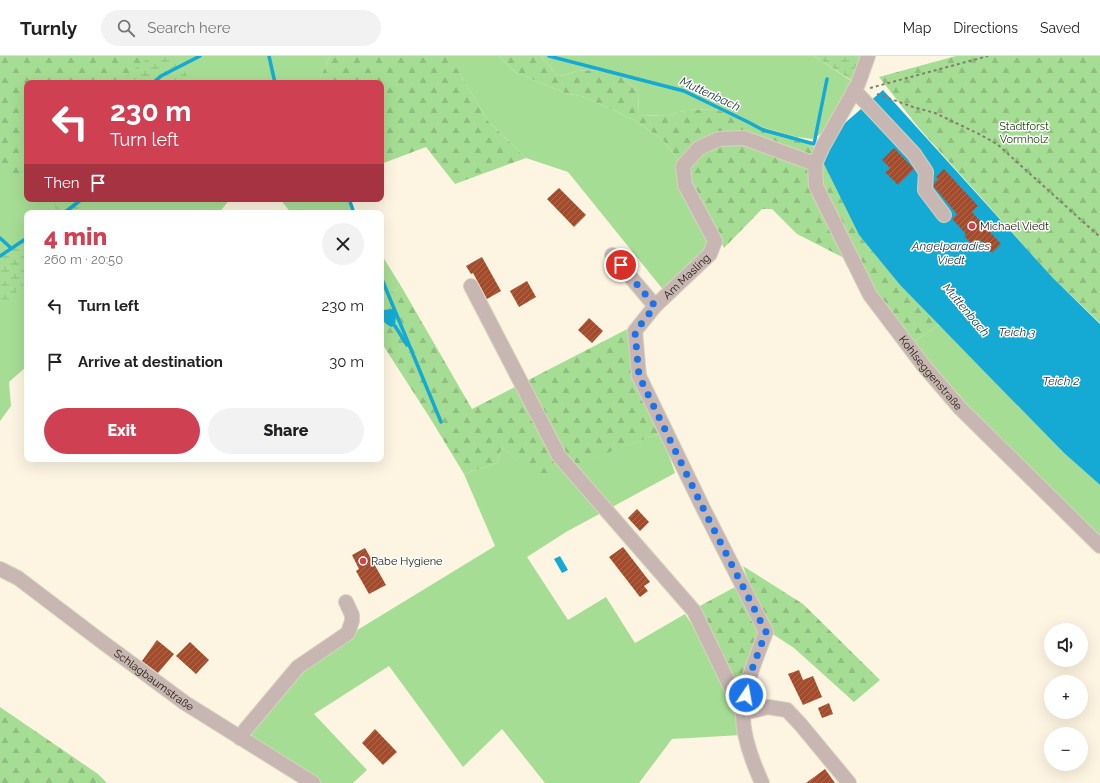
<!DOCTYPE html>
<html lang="en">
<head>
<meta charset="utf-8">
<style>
	body { margin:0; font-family:Raleway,sans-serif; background:#f2f2f2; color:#202124; height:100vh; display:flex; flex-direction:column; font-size:15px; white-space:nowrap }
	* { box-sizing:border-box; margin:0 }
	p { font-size:13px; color:#757577 }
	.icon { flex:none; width:22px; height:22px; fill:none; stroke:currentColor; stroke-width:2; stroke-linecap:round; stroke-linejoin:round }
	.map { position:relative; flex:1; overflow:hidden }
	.panel { position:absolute; left:24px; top:154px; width:360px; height:252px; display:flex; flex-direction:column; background:#fff; border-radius:8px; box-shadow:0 4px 16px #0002 }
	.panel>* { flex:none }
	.banner { position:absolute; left:24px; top:24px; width:360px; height:122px; border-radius:8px; box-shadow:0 4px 16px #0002; background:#d04053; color:#fff; overflow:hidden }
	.fabs { position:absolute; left:1044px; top:567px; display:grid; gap:8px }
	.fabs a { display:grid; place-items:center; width:44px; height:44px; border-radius:50%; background:#fff; box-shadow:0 4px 16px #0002; font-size:20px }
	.pin { position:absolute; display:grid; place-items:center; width:34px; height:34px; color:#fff; margin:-17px; border:2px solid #fff; border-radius:50%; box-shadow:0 1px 4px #0007 }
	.me { position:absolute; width:44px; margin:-22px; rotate:12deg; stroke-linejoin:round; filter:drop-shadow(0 0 3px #0008) }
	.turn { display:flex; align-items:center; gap:14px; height:84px; padding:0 20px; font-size:18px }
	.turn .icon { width:52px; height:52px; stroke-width:2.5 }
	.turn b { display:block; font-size:28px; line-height:34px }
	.then { display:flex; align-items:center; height:38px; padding:0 20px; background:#0003; gap:8px; font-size:15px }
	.round { display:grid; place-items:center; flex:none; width:42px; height:42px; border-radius:21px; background:#f2f2f2 }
	.head { display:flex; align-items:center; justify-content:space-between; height:68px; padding:0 20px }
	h1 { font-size:24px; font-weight:800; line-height:30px; color:#d04053 }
	.primary-button { display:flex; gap:8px; margin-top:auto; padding:8px 20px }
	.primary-button a { flex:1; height:46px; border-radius:24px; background:#d04053; color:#fff; font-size:16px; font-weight:800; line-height:46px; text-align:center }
	.primary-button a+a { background:#f2f2f2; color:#202124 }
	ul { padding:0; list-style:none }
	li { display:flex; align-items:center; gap:12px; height:56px; padding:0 20px }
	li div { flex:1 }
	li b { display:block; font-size:15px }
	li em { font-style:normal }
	header { display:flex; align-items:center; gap:24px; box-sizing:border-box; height:56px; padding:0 20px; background:#fff; border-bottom:1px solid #e0e0e0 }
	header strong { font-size:19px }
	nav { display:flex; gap:22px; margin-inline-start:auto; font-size:14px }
	.search { width:280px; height:36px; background:#f2f2f2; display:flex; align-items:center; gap:10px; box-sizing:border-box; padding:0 14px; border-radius:22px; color:#757577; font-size:15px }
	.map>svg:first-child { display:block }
	.grass { fill:#a6dd94 }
	.forest { fill:url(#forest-firs) }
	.wetland { fill:url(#wetland-marsh) }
	.water { fill:#14aad4 }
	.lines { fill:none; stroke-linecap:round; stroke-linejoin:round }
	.stream { stroke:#14aad4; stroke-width:3.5 }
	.building { fill:url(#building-hatch) }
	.minor-casing { stroke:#d9d2bf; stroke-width:16 }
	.path { stroke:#847d6e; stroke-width:2; stroke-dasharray:3 3; stroke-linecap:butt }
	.minor { stroke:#c7b6b1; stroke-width:14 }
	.route { stroke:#1a73e8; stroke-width:7; stroke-dasharray:0 12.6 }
	.poi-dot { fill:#d04053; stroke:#fff; stroke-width:1.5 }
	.labels { text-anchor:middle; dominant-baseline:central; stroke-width:3; stroke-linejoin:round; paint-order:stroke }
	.park-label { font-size:11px; fill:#1a4109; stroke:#fff }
	.poi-label { font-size:11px; fill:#1d180c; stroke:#fff; text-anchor:start }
	.street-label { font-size:11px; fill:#1d180c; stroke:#fff }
	.water-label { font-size:12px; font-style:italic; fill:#1e343c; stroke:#fff }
</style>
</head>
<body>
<header>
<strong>Turnly</strong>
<div class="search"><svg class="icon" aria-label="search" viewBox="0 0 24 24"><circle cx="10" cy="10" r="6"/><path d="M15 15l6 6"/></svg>Search here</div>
<nav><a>Map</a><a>Directions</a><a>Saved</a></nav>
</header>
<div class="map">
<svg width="1100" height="727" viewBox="0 0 1100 727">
	<defs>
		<pattern id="forest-firs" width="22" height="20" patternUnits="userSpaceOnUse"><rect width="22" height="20" fill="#a6dd94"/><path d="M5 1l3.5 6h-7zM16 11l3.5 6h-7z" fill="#8ebd7e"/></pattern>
		<pattern id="wetland-marsh" width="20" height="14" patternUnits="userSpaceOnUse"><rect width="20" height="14" fill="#a6dd94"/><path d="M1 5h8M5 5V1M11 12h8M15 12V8" fill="none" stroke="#8ebd7e"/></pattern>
		<pattern id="building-hatch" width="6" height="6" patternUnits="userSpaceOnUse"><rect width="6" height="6" fill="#a44b2b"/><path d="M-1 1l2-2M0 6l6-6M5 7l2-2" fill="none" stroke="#ab6c55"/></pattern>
	</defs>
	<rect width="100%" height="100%" fill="#fdf5e1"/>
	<!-- grass -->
	<g class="grass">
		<path d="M168 0H330L320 22V27H144Z"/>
		<path d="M460 0H499L515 16 565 37 585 41 634 64 663 84 683 111 708 181V192L665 236 568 116 526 102 488 65 460 18Z"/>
		<path d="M541 0H814L853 26 830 73 812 83 797 81 748 67 716 53 686 54 667 60 639 59 638 35 617 16 594 14 577 15 561 20 556 18Z"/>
		<path d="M27 116V143H230L219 157H27V310L9 326 11 350 0 365V120H21Z"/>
		<path d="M280 143H346L355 157H291Z"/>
		<path d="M381 198 401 230 381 243Z"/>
		<path d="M939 269 975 305 1064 397 1100 429V483L992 378 913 286Z"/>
		<path d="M661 377 675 417 566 476 527 501 568 564 606 541 635 587 685 558 702 584 737 649 741 679 672 683 639 727H545L502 673 463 711 389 610 314 658 367 714 353 727H319L252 682 251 672 301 613 359 573 495 490 464 418 497 407 502 391 537 422Z"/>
	</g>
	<!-- forest -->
	<g class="forest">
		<path d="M0 0H168L144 27H27V116L21 120H0Z"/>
		<path d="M330 0H460V18L488 65 526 102 455 128 426 91 381 108V27H320V22Z"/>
		<path d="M499 0H541L556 18 561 20 577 15 594 14 617 16 638 35 639 59 667 60 686 54 716 53 748 67 797 81 816 92 859 179 900 229 939 269 913 286 848 204 797 178 772 153H762L724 192 683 111 663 84 634 64 585 41 565 37 515 16Z"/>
		<path d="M956 0H1100V267L1053 222 918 71 879 21Z"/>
		<path d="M401 230 472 353 637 268 631 285 632 322 661 377 537 423 502 391 497 407 464 418 430 362 381 286V243Z"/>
		<path d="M743 510 803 548 880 624 854 646 794 592 765 573 741 639 696 552 748 524Z"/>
		<path d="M0 651 98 718 107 727H0Z"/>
	</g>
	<!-- wetland -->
	<g class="wetland">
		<path d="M151 0H176L191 27H119L134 13Z"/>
		<path d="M814 0H860L859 7 854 26Z"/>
		<path d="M56 143H78L81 157H55Z"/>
		<path d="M27 183V225L10 243 0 244V201Z"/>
	</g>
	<!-- water -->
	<g class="water">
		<path d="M883 34 1053 222 1100 268V429L1064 397 900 229 859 179 816 92Z"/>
		<path d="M394 253 396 259 395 270 391 271C386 268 382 265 381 259L384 254Z"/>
		<path d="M560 500 568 514 562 517 554 503Z"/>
	</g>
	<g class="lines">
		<!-- stream -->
		<g class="stream">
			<path d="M269 0 275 27"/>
			<path d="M549 0 684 35 748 66 763 74 814 88 827 23"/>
			<path d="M153 27 161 20 200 0"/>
			<path d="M349 143 354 157"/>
			<path d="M64 157 82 143"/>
			<path d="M0 182 11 192"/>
			<path d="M0 200 27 182"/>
			<path d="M381 221 441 366"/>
			<path d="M395 270 407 289"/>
		</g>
	</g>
	<!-- building -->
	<g class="building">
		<path d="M894 92 914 113 898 129 885 116 890 112 882 104Z"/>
		<path d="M944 113 978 150 972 156 1001 188 992 197 980 184 974 190 964 180 966 178 952 163 957 158 934 131V127L938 123 936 121Z"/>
		<path d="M559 132 586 159 574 171 547 143Z"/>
		<path d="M482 201 501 235 487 243 473 217 471 218 466 210Z"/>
		<path d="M527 225 536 241 519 251 510 235Z"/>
		<path d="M589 262 603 275 592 287 578 274Z"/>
		<path d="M637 453 649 466 640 475 628 462Z"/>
		<path d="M623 491 650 526 644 530 648 535 640 541 609 501Z"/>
		<path d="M365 492 386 529 369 538 356 515 359 513 352 499Z"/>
		<path d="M157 584 174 598 158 617 142 605Z"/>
		<path d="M190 586 209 604 196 618 176 600Z"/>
		<path d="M799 614 803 624 813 620 822 641 803 649 788 618Z"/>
		<path d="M829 647 833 658 822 662 818 652Z"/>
		<path d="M375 673 397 696 383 709 362 687Z"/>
		<path d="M825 713 835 727H806Z"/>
	</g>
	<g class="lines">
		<defs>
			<g id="minor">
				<path id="s1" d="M868 0 858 28 823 90 815 108 816 130 870 239 923 309 960 352 1100 490"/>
				<path d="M854 34 914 98 926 116 925 134 944 159"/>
				<path d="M612 199 655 250"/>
				<path d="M471 230 559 400 694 555 743 657 768 651 787 654 801 669 849 727"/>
				<path id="s2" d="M0 513 18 522 101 585 185 647 313 727"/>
				<path d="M240 682 246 673 298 611 348 577 352 565V559L346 546"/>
				<path id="s3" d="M762 727C753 707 742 678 743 656 745 628 756 602 766 576L704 454 639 320 635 275 655 250 710 198 715 185 685 129 683 110 699 92 719 83 744 82 815 108"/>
			</g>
		</defs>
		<!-- minor casing -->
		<use href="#minor" class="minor-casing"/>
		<!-- path -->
		<g class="path">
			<path d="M870 32 988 0"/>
			<path d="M877 38 913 51 935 57 979 78 997 88 1100 181"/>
		</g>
		<!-- minor -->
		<use href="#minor" class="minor"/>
	</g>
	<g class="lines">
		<!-- route -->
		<path class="route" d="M621 209 655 250 635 276 639 320 704 454 766 576 748 624 746 639"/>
	</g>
	<!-- markers -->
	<g class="poi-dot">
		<circle cx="972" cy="170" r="4"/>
		<circle cx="363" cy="505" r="4"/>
	</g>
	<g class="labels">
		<!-- park labels -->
		<g class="park-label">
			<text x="1024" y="70">Stadtforst<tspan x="1024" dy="13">Vormholz</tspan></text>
		</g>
		<!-- poi labels -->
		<g class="poi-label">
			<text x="980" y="170">Michael Viedt</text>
			<text x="371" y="505">Rabe Hygiene</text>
		</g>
		<!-- street labels -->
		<g class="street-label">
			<text stroke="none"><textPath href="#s3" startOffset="564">Am Masling</textPath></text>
			<text stroke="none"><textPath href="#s1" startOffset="363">Kohlseggenstraße</textPath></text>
			<text stroke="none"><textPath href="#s2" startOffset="190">Schlagbaumstraße</textPath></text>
		</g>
		<!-- water labels -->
		<g class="water-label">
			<text transform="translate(710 38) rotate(25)">Muttenbach</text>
			<text x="951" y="190">Angelparadies<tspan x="951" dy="14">Viedt</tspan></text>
			<text transform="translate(966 254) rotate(50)">Muttenbach</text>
			<text x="1017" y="276">Teich 3</text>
			<text x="1061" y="325">Teich 2</text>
		</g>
	</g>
</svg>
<div class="fabs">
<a><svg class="icon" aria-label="sound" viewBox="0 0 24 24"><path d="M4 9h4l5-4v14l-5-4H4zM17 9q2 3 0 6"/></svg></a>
<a>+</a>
<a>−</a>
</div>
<div class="pin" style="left:621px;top:209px;background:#d93025"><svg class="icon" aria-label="arrive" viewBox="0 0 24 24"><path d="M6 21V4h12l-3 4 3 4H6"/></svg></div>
<svg class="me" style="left:746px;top:639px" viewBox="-20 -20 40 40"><circle r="17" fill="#1a73e8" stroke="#fff" stroke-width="3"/><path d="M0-11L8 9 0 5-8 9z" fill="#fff"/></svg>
<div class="banner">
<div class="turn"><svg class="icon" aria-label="left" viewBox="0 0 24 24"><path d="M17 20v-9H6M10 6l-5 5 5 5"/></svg><div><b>230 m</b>Turn left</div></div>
<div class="then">Then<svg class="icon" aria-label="arrive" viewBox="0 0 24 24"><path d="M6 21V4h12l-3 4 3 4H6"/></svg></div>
</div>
<section class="panel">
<div class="head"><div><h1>4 min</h1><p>260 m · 20:50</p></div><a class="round"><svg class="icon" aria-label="close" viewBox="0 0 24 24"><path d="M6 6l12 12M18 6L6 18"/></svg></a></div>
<ul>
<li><svg class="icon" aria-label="left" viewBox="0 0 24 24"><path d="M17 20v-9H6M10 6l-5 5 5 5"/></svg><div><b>Turn left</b></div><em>230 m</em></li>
<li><svg class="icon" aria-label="arrive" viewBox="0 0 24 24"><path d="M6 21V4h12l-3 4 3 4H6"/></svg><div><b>Arrive at destination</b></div><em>30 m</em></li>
</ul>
<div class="primary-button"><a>Exit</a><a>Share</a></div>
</section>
</div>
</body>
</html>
